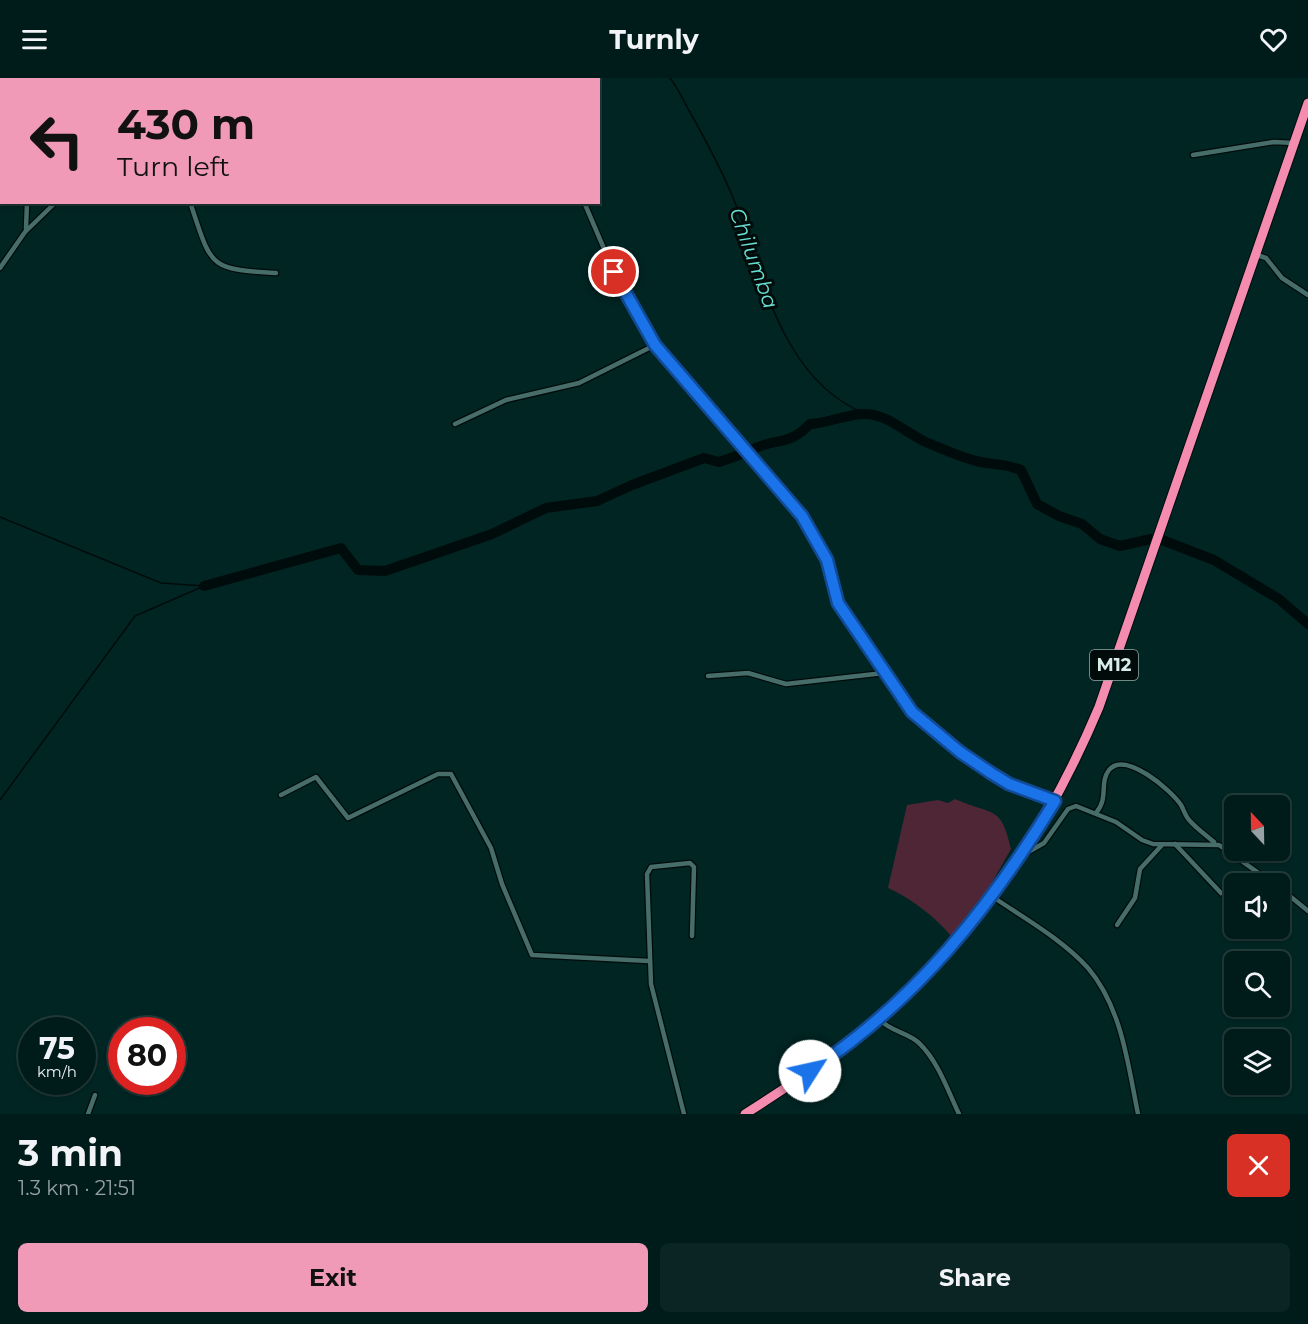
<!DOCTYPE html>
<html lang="en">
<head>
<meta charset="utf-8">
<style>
	body { margin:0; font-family:Montserrat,sans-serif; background:#0a2523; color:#f1f3f6; height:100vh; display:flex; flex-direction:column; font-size:22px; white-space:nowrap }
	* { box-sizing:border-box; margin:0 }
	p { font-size:20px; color:#95a1a2 }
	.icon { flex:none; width:33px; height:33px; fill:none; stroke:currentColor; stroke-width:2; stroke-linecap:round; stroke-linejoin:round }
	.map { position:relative; height:1036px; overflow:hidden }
	.sheet { display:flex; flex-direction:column; background:#001c1a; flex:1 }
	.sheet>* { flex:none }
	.guide { position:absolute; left:0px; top:0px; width:600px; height:126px; box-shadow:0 2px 4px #0004,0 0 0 2px #223a39; background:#f09ab7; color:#111; overflow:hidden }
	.needle { width:39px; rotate:338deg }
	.buttons { position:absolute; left:1224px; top:717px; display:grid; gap:12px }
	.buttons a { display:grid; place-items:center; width:66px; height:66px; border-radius:9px; background:#001c1a; box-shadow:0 2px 4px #0004,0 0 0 2px #223a39; font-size:30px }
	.speed { position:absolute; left:18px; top:939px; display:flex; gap:12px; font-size:30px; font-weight:700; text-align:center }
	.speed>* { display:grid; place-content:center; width:78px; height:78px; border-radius:50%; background:#001c1a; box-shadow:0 2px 4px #0004,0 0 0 2px #223a39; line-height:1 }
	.speed small { font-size:15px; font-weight:400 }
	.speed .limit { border:9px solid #d22; background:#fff; color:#111 }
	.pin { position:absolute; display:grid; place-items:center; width:51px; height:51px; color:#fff; margin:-26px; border:3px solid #fff; border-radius:50%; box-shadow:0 2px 6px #0007 }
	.me { position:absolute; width:66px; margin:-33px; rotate:55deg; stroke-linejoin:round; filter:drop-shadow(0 0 4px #0008) }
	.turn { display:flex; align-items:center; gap:21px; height:126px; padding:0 18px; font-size:27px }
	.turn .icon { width:78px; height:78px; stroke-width:2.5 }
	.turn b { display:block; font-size:42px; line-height:51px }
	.round { display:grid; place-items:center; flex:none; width:63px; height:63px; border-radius:9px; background:#0a2523 }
	.summary { display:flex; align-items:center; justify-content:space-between; height:102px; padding:0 18px }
	h1 { font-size:36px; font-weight:700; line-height:45px }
	.button { display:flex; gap:12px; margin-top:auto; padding:12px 18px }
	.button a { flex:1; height:69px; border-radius:9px; background:#f09ab7; color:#111; font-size:24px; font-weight:700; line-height:69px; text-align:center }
	.button a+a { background:#0a2523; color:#f1f3f6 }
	header { display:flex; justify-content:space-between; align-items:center; height:78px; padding:0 18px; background:#001c1a; font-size:27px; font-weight:700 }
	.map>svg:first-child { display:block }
	.green { fill:#4f2635 }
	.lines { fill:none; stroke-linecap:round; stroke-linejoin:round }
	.stream { stroke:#000c0b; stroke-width:1.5 }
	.river { stroke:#000c0b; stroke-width:10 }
	.street-casing { stroke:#000c0b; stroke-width:7 }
	.highway-casing { stroke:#000c0b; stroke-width:11 }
	.street { stroke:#476d6a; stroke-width:4.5 }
	.highway { stroke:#f48cb0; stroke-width:9 }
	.route-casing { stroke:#114b97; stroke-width:15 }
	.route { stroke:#1a73e8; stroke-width:10 }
	.labels { text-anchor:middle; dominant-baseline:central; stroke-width:6; stroke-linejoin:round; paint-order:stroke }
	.shield { fill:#010c0a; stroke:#98a9a7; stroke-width:1.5 }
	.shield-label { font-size:18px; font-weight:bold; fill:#d8ecea }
	.water-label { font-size:21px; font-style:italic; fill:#67dfd5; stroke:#010c0a }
</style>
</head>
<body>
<header><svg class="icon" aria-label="menu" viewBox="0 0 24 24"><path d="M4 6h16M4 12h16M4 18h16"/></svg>Turnly<svg class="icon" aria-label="heart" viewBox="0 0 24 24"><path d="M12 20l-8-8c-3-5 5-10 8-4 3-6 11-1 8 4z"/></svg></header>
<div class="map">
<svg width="1308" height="1036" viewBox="0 0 1308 1036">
	<rect width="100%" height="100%" fill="#002523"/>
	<!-- green -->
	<path class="green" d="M955 721C993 738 1001 726 1011 771L986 815 951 858C937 840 909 819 888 810L907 727 938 722 948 725Z"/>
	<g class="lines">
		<!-- stream -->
		<g class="stream">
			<path d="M670 0C678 10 684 24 691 36 709 68 728 103 740 138 765 210 787 305 866 336"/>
			<path d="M0 439 161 505 204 508"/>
			<path d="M0 722 135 538 204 508"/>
		</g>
		<!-- river -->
		<g class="river">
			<path d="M751 372C776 359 788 369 810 346 829 345 846 336 865 336 888 336 907 356 928 365 945 372 962 380 980 384 997 387 1002 385 1021 392L1037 426 1059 438 1082 446 1100 461 1120 468 1151 461"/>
			<path d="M1162 462 1214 482 1279 521 1308 546"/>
			<path d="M204 508 341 470 358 492 385 493 492 456 546 430 597 423 632 407 704 380 719 384 742 376"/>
		</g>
		<defs>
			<g id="street">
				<path d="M343 0 345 2"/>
				<path d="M567 0 568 2"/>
				<path d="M46 2V0"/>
				<path d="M220 2 222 0"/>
				<path d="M422 2 424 0"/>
				<path d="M1193 77 1274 64 1294 65"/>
				<path d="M190 124C212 189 207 191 276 195"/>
				<path d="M584 124 614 194 645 253 704 326 802 438 827 482 838 525 904 625 924 646 991 695 1009 706 1053 722"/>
				<path d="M26 151 27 124"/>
				<path d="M1257 177 1266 180 1282 200 1308 217"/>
				<path d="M0 190 25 154 56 124"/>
				<path d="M455 346 506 322 579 305 655 267"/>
				<path d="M708 598 748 595 786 606 884 595"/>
				<path d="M281 717 316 699 348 740 438 696H451L491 770 502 806 532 877 649 883"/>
				<path d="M1096 735C1109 720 1099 705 1109 692 1125 672 1172 713 1181 727 1184 732 1185 738 1190 743 1197 751 1206 757 1214 764"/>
				<path d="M1175 766 1221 815"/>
				<path d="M1023 777 1044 765 1068 731 1076 728 1116 744 1142 762 1153 766 1219 767 1274 806"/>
				<path d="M1280 810 1308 833"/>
				<path d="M993 819C1024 840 1063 862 1088 890 1122 930 1128 987 1138 1036"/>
				<path d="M1117 847 1135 820 1140 791 1162 767"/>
				<path d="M879 941C891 954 907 954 919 965 938 983 948 1013 959 1036"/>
				<path d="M88 1036 95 1017"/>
				<path d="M684 1036 651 906 647 796 651 789 690 785 694 789 692 858"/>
			</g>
			<path id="highway" d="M745 1036C781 1013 817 990 851 964 964 877 1044 760 1099 629L1308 25"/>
		</defs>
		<!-- street casing -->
		<use href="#street" class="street-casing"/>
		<!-- highway casing -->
		<use href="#highway" class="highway-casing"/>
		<!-- street -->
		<use href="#street" class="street"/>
		<!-- highway -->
		<use href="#highway" class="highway"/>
	</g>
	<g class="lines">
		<defs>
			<path id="route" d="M614 194 655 267 802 438 827 482 838 525 912 634 960 674 991 695 1009 706 1055 723C989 831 917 922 810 993"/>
		</defs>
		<!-- route casing -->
		<use href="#route" class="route-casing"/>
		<!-- route -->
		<use href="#route" class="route"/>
	</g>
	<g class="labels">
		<!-- shield labels -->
		<rect class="shield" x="1090" y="572" width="48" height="30" rx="4.5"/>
		<g class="shield-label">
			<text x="1114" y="587">M12</text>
		</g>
		<!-- water labels -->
		<g class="water-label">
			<text transform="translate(754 180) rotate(70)">Chilumba</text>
		</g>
	</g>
</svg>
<div class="buttons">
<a><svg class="needle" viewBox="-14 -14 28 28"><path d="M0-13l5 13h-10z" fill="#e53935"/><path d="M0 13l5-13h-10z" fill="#95a1a2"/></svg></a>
<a><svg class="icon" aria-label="sound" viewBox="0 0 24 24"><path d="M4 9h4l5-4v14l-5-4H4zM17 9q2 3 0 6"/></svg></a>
<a><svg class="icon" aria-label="search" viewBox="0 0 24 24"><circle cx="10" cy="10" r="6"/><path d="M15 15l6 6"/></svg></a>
<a><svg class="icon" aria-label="layers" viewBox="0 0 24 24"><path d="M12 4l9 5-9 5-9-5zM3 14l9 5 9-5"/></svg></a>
</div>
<div class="speed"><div>75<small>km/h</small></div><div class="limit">80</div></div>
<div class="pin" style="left:614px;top:194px;background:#d93025"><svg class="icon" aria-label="arrive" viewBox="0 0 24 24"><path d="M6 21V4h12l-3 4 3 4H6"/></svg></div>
<svg class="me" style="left:810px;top:993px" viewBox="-20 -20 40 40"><circle r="19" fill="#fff"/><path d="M0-13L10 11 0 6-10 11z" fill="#1a73e8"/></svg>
<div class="guide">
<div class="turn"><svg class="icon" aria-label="left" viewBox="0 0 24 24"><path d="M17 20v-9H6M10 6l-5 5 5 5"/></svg><div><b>430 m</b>Turn left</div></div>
</div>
</div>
<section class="sheet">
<div class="summary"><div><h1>3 min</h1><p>1.3 km · 21:51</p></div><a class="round" style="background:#d93025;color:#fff"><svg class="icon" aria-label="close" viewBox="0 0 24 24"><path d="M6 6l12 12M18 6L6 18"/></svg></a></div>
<div class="button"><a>Exit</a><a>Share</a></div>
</section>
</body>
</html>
